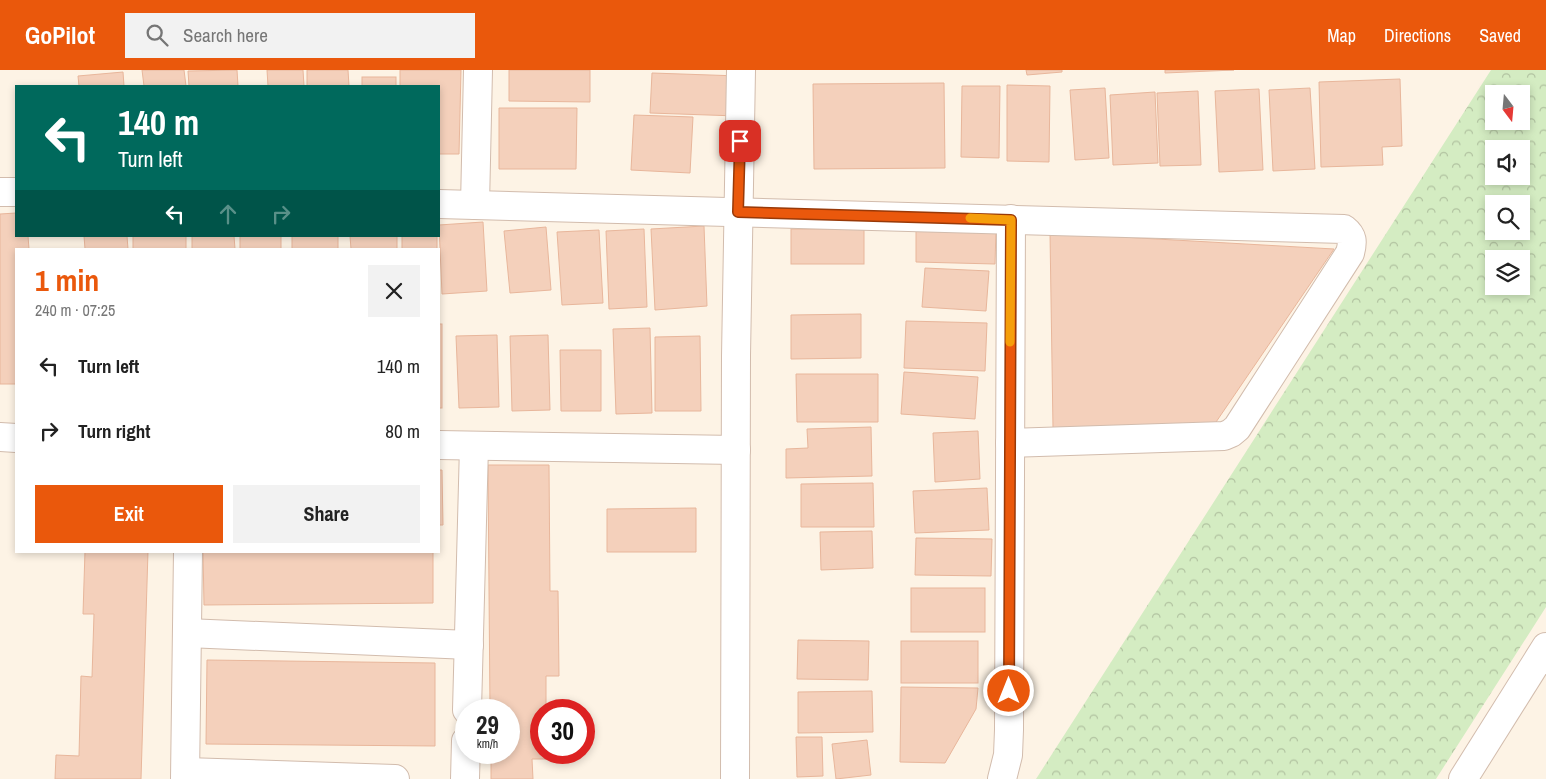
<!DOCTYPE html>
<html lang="en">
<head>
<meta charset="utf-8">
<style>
	body { margin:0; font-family:"Archivo Narrow",sans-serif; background:#f2f2f2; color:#222; height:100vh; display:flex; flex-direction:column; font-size:19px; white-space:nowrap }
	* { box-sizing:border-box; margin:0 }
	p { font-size:16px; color:#767676 }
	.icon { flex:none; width:28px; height:28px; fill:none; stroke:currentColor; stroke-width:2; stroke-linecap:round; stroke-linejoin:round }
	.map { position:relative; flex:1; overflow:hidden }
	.side { position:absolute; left:15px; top:178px; width:425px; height:305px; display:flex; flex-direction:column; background:#fff; border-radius:0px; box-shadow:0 2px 8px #0003 }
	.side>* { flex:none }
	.banner { position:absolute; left:15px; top:15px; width:425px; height:152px; border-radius:0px; box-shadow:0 2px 8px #0003; background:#00695c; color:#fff; overflow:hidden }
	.needle { width:32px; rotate:164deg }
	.buttons { position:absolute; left:1485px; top:15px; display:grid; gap:10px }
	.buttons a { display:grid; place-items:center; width:45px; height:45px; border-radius:0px; background:#fff; box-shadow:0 2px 8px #0003; font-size:25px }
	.speed { position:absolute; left:455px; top:629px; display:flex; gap:10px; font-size:25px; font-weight:700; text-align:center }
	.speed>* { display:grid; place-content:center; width:65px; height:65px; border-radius:50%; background:#fff; box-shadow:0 2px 8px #0003; line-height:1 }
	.speed small { font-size:12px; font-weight:400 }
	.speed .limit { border:8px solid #d22; background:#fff; color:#111 }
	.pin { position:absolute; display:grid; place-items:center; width:42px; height:42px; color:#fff; margin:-21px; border-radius:10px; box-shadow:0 2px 8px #0006 }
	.me { position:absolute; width:55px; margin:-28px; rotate:0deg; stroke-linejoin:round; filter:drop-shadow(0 0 4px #0008) }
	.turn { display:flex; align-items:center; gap:18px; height:105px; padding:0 20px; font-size:22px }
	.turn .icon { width:65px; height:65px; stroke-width:2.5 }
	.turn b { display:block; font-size:35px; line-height:42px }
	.lanes { display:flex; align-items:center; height:48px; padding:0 20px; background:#0003; justify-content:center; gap:25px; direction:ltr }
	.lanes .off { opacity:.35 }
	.round { display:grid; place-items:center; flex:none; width:52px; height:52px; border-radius:0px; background:#f2f2f2 }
	.headline { display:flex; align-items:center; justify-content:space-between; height:85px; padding:0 20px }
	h1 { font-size:30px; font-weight:700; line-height:38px; color:#ea580c }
	.button { display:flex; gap:10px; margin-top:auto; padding:10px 20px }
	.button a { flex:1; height:58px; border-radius:0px; background:#ea580c; color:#fff; font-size:20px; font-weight:700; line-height:58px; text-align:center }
	.button a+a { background:#f2f2f2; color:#222 }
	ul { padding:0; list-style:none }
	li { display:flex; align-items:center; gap:15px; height:65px; padding:0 20px }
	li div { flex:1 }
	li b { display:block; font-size:19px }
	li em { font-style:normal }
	header { display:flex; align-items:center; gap:30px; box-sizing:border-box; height:70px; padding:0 25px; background:#ea580c; color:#fff }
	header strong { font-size:24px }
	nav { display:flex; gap:28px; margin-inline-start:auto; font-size:18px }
	.search { width:350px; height:45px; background:#f2f2f2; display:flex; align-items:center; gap:12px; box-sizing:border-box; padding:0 18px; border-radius:0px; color:#767676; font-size:19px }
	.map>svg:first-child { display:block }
	.forest { fill:url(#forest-crowns); fill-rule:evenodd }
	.building { fill:#f4d0bb; stroke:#e8b69b }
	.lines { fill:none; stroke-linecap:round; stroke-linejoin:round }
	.minor-casing { stroke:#d2bcad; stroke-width:30 }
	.minor { stroke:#fff; stroke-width:28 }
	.route-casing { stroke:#983908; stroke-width:12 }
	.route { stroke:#ea580c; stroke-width:9 }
	.slow { stroke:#f59e0b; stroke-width:9 }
</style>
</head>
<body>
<header>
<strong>GoPilot</strong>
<div class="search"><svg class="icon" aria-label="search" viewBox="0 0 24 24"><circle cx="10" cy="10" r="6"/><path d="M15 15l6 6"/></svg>Search here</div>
<nav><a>Map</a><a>Directions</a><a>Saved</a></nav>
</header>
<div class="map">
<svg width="1546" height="709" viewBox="0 0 1546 709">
	<defs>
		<pattern id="forest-crowns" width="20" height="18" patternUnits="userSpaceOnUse" patternTransform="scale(1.25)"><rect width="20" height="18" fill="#d4ecc2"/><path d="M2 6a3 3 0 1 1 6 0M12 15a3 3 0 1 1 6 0" fill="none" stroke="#b1c2a0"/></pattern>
	</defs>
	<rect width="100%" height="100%" fill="#fdf3e5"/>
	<!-- forest -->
	<path class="forest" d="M1491 0H1546V537L1436 709H1036ZM1494 24H1521V51H1494ZM1494 79H1521V106H1494ZM1494 134H1521V161H1494ZM1494 189H1521V216H1494Z"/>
	<!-- building -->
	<g class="building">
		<path d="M142 0H184L186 16H144Z"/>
		<path d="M237 0 238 16H189L188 1Z"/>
		<path d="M267 0H303L304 16H268Z"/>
		<path d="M307 0H348L349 16H307Z"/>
		<path d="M400 0H461L459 84H439V16H400Z"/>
		<path d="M509 0H590V32L509 31Z"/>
		<path d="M1026 0H1062V2L1027 5Z"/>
		<path d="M1165 0H1234L1165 3Z"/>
		<path d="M123 2 124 16H79L78 6Z"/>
		<path d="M652 3 739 6 737 46 650 43Z"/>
		<rect x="362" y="7" width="34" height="9"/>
		<path d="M1400 9 1402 76 1382 77 1383 95 1321 97 1319 12Z"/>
		<path d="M944 13 945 98 814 99 813 14Z"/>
		<path d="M1007 15 1050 16 1049 92 1007 91Z"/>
		<path d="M962 16H1000L999 88 961 87Z"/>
		<path d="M1105 18 1109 88 1075 90 1070 20Z"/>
		<path d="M1310 18 1315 99 1273 101 1269 20Z"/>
		<path d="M1259 19 1263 100 1219 102 1215 21Z"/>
		<path d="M1198 21 1201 95 1160 96 1157 23Z"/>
		<path d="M1155 22 1158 93 1113 95 1110 25Z"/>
		<path d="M499 38H577L576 99H499Z"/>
		<path d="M634 45 693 47 690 103 631 100Z"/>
		<path d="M16 143V166H28L29 179H16V314H0V144Z"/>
		<path d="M483 152 487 221 442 224 439 155Z"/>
		<path d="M704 156 707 236 655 240 651 159Z"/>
		<path d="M546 157 551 220 510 223 504 161Z"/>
		<path d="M916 158 996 159 995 194 916 192Z"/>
		<path d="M644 159 647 237 609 239 606 161Z"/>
		<rect x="791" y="159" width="73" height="35"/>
		<path d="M599 160 603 233 562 235 557 162Z"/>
		<path d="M1050 163 1334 179 1214 355 1053 358Z"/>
		<path d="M84 166H127L128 179H85Z"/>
		<rect x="133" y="166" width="53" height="13"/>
		<path d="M192 166H234L235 179H192Z"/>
		<rect x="240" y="166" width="41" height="13"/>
		<rect x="292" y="166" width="46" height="13"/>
		<path d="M350 166H397V179H351Z"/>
		<rect x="402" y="166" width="35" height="13"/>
		<path d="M925 198 989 201 986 241 922 237Z"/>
		<path d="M861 244V288L791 289V245Z"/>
		<path d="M906 251 987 253 985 301 904 298Z"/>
		<rect x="439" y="254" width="3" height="84"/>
		<path d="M650 258 652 343 616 344 613 259Z"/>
		<path d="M497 265 499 337 459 338 456 266Z"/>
		<path d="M548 265 550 340 512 341 510 266Z"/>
		<path d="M700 266 701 341H655V267Z"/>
		<path d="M560 280H601V341H561Z"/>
		<path d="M904 302 978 307 975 349 901 344Z"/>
		<path d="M796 304H878V352H797Z"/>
		<path d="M871 357 872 406 786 408V379L808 378 807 359Z"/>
		<path d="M978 361 980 409 935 412 933 363Z"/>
		<path d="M488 395H549L550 521H558L559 606H546V640H541V682H560V689H532L533 709H491V682H509V640H490Z"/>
		<path d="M439 400H442L443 455H439Z"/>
		<path d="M873 413 874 457H801V414Z"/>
		<path d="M987 418 989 460 915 463 913 421Z"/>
		<path d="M696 438V482H607V439Z"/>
		<path d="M872 461 873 498 821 500 820 462Z"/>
		<path d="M916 468 992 469 991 506 915 505Z"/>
		<path d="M85 481H148L141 709H55L56 685 79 686 81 606 92 607 94 544H83Z"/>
		<path d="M203 481H433V533L204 535Z"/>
		<rect x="911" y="518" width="74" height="44"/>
		<path d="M798 570 869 571 868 610 797 609Z"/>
		<rect x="901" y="571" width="77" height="42"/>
		<path d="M207 590 435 593V676L206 674Z"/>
		<path d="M901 617 978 618 976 639 945 693 900 692Z"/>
		<path d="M872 621 873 662 798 663V622Z"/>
		<path d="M796 667H822L823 706 797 707Z"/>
		<path d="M867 670 871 705 836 709 832 674Z"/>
	</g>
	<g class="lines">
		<defs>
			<g id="minor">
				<path d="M0 122H16"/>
				<path d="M439 134 1344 159C1353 166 1353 172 1350 183L1237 358 1231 363 1224 366 1010 373"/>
				<path d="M475 135 478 0"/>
				<path d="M0 367 16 368"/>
				<path d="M439 375 736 380"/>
				<path d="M187 563 469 575"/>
				<path d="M467 640 474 376"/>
				<path d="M186 702 395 709"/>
				<path d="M185 709 188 481"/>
				<path d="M465 709 466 671"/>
				<path d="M735 709 736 286 741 0"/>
				<path d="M1002 709 1008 685 1009 660 1011 149"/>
				<path d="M1463 709 1546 577"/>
			</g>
		</defs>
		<!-- minor casing -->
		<use href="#minor" class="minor-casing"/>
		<!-- minor -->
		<use href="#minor" class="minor"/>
	</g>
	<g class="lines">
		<defs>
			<path id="route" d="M740 71 738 142 1011 150 1009 621"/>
		</defs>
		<!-- route casing -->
		<use href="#route" class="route-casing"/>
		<!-- route -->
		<use href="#route" class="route"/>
		<!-- slow -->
		<path class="slow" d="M970 148 1011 150 1010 272"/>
	</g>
</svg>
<div class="buttons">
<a><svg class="needle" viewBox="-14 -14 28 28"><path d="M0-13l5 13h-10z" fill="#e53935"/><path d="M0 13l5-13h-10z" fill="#767676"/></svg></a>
<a><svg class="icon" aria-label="sound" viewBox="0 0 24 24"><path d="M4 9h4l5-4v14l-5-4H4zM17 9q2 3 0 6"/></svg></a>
<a><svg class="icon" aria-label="search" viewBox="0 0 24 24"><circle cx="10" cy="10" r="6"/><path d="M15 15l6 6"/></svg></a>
<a><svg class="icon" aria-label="layers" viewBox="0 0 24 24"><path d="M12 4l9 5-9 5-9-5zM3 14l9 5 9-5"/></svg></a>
</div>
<div class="speed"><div>29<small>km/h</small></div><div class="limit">30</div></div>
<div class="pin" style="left:740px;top:71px;background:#d93025"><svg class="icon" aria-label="arrive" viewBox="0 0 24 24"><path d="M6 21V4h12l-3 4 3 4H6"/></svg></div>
<svg class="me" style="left:1009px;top:621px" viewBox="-20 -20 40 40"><circle r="17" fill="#ea580c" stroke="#fff" stroke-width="3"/><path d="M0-11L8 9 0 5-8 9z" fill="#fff"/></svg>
<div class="banner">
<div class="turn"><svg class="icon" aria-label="left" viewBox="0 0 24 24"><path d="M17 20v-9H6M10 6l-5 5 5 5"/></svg><div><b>140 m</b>Turn left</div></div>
<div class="lanes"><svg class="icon" aria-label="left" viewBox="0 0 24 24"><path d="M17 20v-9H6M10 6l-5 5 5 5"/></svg><svg class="icon off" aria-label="ahead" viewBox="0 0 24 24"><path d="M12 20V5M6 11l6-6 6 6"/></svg><svg class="icon off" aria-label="right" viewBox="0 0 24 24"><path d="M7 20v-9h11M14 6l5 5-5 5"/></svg></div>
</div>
<section class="side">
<div class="headline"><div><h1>1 min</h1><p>240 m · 07:25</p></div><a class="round"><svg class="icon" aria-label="close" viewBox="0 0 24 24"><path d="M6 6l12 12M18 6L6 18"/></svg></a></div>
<ul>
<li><svg class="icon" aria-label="left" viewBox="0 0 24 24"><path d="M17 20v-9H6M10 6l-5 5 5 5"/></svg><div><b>Turn left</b></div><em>140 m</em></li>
<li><svg class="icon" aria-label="right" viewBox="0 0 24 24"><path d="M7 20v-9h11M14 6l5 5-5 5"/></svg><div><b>Turn right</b></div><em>80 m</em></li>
</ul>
<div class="button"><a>Exit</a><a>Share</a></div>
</section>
</div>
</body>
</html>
